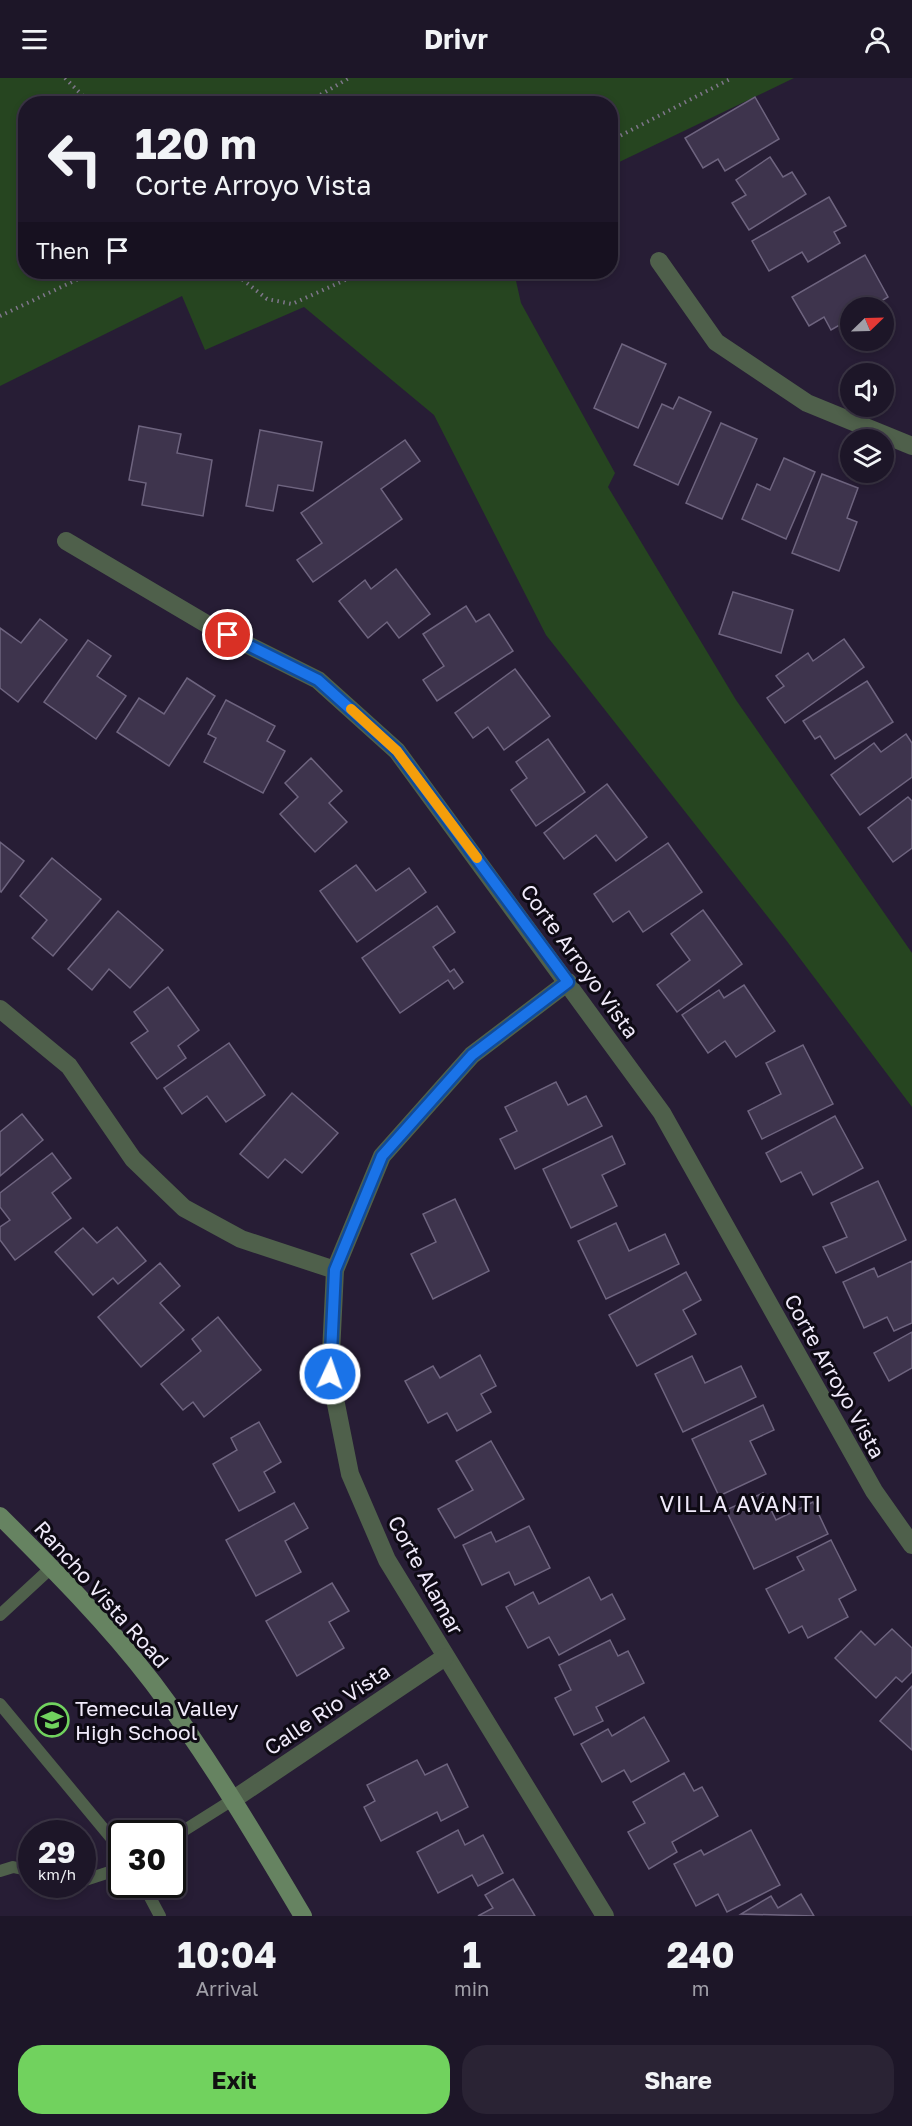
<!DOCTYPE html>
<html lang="en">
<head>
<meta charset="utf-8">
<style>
	body { margin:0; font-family:"Golos Text",sans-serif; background:#2a2334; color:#f1f3f6; height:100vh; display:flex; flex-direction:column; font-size:22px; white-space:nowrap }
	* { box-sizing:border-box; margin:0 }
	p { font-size:20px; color:#a09fa8 }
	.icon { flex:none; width:33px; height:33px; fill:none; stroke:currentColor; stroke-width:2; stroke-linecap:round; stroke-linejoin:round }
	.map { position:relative; height:1838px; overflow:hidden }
	.drawer { display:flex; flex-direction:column; background:#1d1628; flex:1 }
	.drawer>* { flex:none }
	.banner { position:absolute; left:18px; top:18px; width:600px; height:183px; border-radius:24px; box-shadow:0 3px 9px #0003,0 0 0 2px #3b3545; background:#1d1628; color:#f1f3f6; overflow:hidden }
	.needle { width:39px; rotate:67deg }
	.tools { position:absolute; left:840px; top:219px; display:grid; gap:12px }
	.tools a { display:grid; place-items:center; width:54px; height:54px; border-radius:50%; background:#1d1628; box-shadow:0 3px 9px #0003,0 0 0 2px #3b3545; font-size:30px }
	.speed { position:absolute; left:18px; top:1742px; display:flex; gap:12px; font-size:30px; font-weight:700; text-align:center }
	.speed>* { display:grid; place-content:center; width:78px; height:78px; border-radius:50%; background:#1d1628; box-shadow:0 3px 9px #0003,0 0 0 2px #3b3545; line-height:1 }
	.speed small { font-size:15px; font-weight:400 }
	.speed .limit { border:3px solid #111; border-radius:9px; background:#fff; color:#111 }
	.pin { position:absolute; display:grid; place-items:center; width:51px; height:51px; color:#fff; margin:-26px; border:3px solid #fff; border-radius:50%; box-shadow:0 2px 6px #0007 }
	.me { position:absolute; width:66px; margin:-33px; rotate:3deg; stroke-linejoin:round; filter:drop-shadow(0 0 4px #0008) }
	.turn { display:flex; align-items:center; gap:21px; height:126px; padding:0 18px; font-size:27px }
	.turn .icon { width:78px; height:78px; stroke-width:2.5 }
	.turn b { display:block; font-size:42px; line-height:51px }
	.then { display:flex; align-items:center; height:57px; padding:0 18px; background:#0003; gap:12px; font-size:22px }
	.eta { display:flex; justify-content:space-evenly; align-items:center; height:102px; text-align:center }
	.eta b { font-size:36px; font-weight:700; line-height:42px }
	.button { display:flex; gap:12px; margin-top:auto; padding:12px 18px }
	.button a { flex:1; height:69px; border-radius:24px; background:#71d25e; color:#111; font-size:24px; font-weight:700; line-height:69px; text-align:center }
	.button a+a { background:#2a2334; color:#f1f3f6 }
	header { display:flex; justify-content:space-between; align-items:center; height:78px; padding:0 18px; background:#1d1628; font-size:27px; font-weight:700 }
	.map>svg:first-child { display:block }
	.green { fill:#264520 }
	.building { fill:#3e344d; stroke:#6e647f; stroke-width:1.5 }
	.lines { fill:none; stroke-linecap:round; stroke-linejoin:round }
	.path { stroke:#7e768a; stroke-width:4; stroke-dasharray:1.5 4.5; stroke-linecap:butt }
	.lane { stroke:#4f604b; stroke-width:12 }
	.street { stroke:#4f604b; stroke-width:18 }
	.secondary { stroke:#668361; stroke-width:18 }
	.route-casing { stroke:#114b97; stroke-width:15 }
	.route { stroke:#1a73e8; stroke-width:10 }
	.slow { stroke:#f59e0b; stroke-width:10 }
	.labels { text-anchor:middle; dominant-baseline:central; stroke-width:6; stroke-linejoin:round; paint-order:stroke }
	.street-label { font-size:21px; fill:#f0eafa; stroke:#0e0a14 }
	.poi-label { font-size:21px; fill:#f0eafa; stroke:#0e0a14; text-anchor:start }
	.neighbourhood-label { font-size:22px; letter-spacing:1.5px; fill:#f0eafa; stroke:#0e0a14 }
</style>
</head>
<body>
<header><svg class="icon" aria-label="menu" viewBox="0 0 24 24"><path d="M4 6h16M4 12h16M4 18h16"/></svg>Drivr<svg class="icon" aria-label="person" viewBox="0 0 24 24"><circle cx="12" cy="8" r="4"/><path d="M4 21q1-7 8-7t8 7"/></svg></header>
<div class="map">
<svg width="912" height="1838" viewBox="0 0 912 1838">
	<rect width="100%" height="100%" fill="#271d35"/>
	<!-- green -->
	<path class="green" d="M0 0H794L611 88 610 26H26V194H514L521 225 615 395 608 409 736 622 912 875V1029L786 862 546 557 434 337 304 229 205 272 182 218 0 308Z"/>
	<!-- building -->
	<g class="building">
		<path d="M755 19 779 61 725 93 718 81 703 90 685 60Z"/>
		<path d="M770 79 783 99 792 94 806 116 749 152 732 125 746 117 736 102Z"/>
		<path d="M829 119 846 148 834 154 840 165 808 184 802 174 769 193 752 163Z"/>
		<path d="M865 177 888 219 870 230H850V241L831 252 824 239 809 248 792 219Z"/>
		<path d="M622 266 666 286 638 350 594 330Z"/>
		<path d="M679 319 711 334 678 407 634 387 662 326 673 331Z"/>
		<path d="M721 345 757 361 722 441 686 425Z"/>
		<path d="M139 348 181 356 177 375 212 382 203 438 142 427 146 405 129 402Z"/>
		<path d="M260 352 322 364 313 413 278 407 273 433 246 428Z"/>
		<path d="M405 362 420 383 381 411 402 441 313 504 297 482 322 465 301 435Z"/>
		<path d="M784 380 815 394 786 461 742 441 757 406 770 412Z"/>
		<path d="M822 396 858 410 847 440 857 444 839 493 792 475Z"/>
		<path d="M396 491 430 536 399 560 387 544 368 560 339 523 365 502 371 511Z"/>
		<path d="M733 514 793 532 781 575 719 556Z"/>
		<path d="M466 528 476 544 489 536 513 573 437 623 423 602 444 588 423 556Z"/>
		<path d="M40 541 67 562 18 624 0 610V550L21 565Z"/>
		<path d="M844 561 864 589 785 645 767 620 784 608 776 598 808 575 813 583Z"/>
		<path d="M88 562 111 578 97 598 126 618 96 661 44 624Z"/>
		<path d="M515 591 550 638 504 672 488 649 473 660 455 635Z"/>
		<path d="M187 600 215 618 169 688 117 654 139 620 164 636Z"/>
		<path d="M867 603 893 644 835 681 820 658 815 661 803 643Z"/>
		<path d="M226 622 275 648 267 663 285 673 263 715 204 684 216 660 208 656Z"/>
		<path d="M906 656 912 665V699L860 737 831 697 874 665 881 674Z"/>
		<path d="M548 661 585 714 536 748 511 712 527 700 516 684Z"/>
		<path d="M311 680 342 713 329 725 347 744 315 774 280 736 298 719 285 705Z"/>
		<path d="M607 706 647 759 616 783 596 757 564 781 544 755Z"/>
		<path d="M908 719 912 723V770L893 784 868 750Z"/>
		<path d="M0 764 24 783 1 814 0 813Z"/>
		<path d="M668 765 702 814 643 854 629 833 613 844 594 816Z"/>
		<path d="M52 780 101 821 53 878 32 860 47 842 20 818Z"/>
		<path d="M356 787 376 813 409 790 426 814 357 864 320 813Z"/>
		<path d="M437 828 455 854 433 869 450 894 454 891 463 904 454 911 448 902 400 935 362 880Z"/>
		<path d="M703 832 742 886 677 934 657 907 690 882 671 856Z"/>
		<path d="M118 833 163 872 130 910 109 891 92 912 68 891Z"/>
		<path d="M744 907 775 953 736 979 725 963 708 975 682 937 719 912 724 920Z"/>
		<path d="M168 909 199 952 178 968 186 980 157 1001 131 965 148 953 134 934Z"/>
		<path d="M229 965 265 1017 226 1044 207 1018 182 1036 164 1010Z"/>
		<path d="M803 967 833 1026 762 1061 748 1033 781 1016 766 985Z"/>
		<path d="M556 1004 568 1027 586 1018 602 1048 515 1091 500 1061 517 1053 505 1029Z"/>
		<path d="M292 1015 338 1055 302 1095 285 1081 268 1100 240 1076Z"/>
		<path d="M22 1036 43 1062 0 1098V1054Z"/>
		<path d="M835 1038 863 1090 813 1117 801 1094 781 1104 766 1075Z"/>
		<path d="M612 1058 625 1086 602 1097 617 1128 571 1150 543 1091Z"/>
		<path d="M52 1075 71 1100 52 1115 71 1140 15 1182 0 1162V1149L10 1142 0 1129V1115Z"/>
		<path d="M878 1103 906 1162 836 1195 823 1169 847 1159 831 1125Z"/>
		<path d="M455 1121 489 1193 433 1221 411 1176 436 1164 423 1136Z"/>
		<path d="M616 1145 629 1173 665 1156 679 1186 606 1221 578 1163Z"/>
		<path d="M117 1149 146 1183 118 1206 113 1200 93 1217 55 1174 83 1150 97 1165Z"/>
		<path d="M912 1183V1245L894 1253 887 1239 864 1250 843 1204 874 1190 878 1199Z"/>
		<path d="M160 1185 180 1208 160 1225 184 1252 141 1289 98 1239Z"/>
		<path d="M686 1194 701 1222 683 1232 696 1256 637 1288 609 1237Z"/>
		<path d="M218 1239 261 1292 204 1339 193 1324 183 1332 161 1306 201 1273 192 1261Z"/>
		<path d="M912 1254V1290L889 1303 874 1275Z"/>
		<path d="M480 1277 496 1308 481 1316 491 1334 457 1353 447 1335 428 1345 405 1303 433 1288 440 1300Z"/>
		<path d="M692 1278 705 1305 741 1288 756 1319 683 1354 655 1296Z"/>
		<path d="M763 1327 774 1352 750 1363 766 1396 719 1418 692 1361Z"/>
		<path d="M259 1344 281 1384 264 1394 275 1414 239 1433 213 1386 237 1372 231 1360Z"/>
		<path d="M491 1363 524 1421 455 1460 438 1431 473 1412 456 1383Z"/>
		<path d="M763 1415 776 1442 813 1424 828 1456 754 1491 726 1432Z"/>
		<path d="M294 1425 308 1450 285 1463 301 1494 256 1518 226 1462Z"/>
		<path d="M529 1448 550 1490 515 1507 509 1494 482 1507 463 1467 491 1454 496 1464Z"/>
		<path d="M831 1462 856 1512 839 1521 848 1539 808 1560 802 1548 789 1555 766 1511 804 1492 797 1479Z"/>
		<path d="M589 1499 601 1522 612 1516 625 1541 559 1577 549 1559 528 1570 506 1529 533 1514 539 1526Z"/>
		<path d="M332 1505 349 1533 329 1544 344 1570 297 1598 266 1543Z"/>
		<path d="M892 1551 912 1570V1594L902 1604 896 1599 876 1620 835 1580 861 1553 875 1567Z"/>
		<path d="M610 1562 618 1578 628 1573 644 1605 596 1629 603 1643 574 1657 555 1620 571 1612 559 1587Z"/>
		<path d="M912 1608V1672L880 1643Z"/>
		<path d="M644 1639 669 1683 631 1704 624 1692 602 1704 581 1666 608 1651 612 1658Z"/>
		<path d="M417 1682 425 1697 447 1686 468 1729 441 1743 437 1734 381 1763 364 1729 375 1723 367 1707Z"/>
		<path d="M684 1695 694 1713 702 1709 718 1738 672 1764 677 1774 649 1791 628 1754 645 1745 633 1724Z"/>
		<path d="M458 1752 465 1767 483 1757 503 1795 478 1808 472 1797 438 1815 417 1774Z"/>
		<path d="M751 1752 780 1807 727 1834 718 1816 696 1828 674 1786 701 1772 704 1777Z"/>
		<path d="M513 1801 535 1838H478L493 1830 485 1817Z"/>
		<path d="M801 1816 814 1838 741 1836 771 1818 778 1830Z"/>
	</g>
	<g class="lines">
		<!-- path -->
		<g class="path">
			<path d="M65 0 91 26"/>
			<path d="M305 26 349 0"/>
			<path d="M610 63 732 0"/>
			<path d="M233 194 267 221 292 226 363 194"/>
			<path d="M0 238 93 194"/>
		</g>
		<!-- lane -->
		<g class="lane">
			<path d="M0 1537 52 1489"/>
			<path d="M0 1626 122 1773"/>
			<path d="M172 1760 234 1721"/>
			<path d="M0 1793 13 1789 32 1793"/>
			<path d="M82 1803 122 1790"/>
			<path d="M143 1806 160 1838"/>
		</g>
		<!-- street -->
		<g class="street">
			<path d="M659 183 716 264 807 325 912 368"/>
			<path d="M66 463 210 548 318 602 397 673 662 1035 874 1413 912 1467"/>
			<path d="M568 904 472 977 382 1078 335 1192 330 1296 350 1396 387 1482 605 1838"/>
			<path d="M0 931 69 988 133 1081 184 1130 241 1161 335 1192"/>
			<path d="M234 1721 445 1579"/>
		</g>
		<!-- secondary -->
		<path class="secondary" d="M0 1438C53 1491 107 1545 153 1605 209 1679 256 1759 303 1838"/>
	</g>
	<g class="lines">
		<defs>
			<path id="route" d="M228 557 318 602 397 673 568 904 472 977 382 1078 335 1192 330 1296"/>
		</defs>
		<!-- route casing -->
		<use href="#route" class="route-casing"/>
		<!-- route -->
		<use href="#route" class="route"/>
		<!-- slow -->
		<path class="slow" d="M351 631 397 673 477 780"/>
	</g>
	<!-- icons -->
	<defs>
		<symbol id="school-ring" viewBox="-11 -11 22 22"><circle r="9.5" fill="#0e0a14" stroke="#71d25e" stroke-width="1.5"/><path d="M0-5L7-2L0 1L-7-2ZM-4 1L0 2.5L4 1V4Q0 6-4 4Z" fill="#71d25e"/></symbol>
	</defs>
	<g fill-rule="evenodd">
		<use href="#school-ring" x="33" y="1623" width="38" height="38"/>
	</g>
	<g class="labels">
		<!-- street labels -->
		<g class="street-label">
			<text transform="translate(580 883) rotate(54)">Corte Arroyo Vista</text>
			<text transform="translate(835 1298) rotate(61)">Corte Arroyo Vista</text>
			<text transform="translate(426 1497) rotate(61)">Corte Alamar</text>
			<text transform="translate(102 1516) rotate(48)">Rancho Vista Road</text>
			<text transform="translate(327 1631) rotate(-34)">Calle Rio Vista</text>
		</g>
		<!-- poi labels -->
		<g class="poi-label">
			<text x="75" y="1630">Temecula Valley<tspan x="75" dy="24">High School</tspan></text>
		</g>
		<!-- neighbourhood labels -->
		<g class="neighbourhood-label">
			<text x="741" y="1425">VILLA AVANTI</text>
		</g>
	</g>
</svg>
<div class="tools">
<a><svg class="needle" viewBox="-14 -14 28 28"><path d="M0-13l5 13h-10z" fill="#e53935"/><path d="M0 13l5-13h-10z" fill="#a09fa8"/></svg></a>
<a><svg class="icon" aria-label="sound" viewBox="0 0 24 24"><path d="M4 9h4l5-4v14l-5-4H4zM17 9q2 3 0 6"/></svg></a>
<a><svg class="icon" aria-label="layers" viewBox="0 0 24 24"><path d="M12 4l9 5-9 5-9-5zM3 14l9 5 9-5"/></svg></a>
</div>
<div class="speed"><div>29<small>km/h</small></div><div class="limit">30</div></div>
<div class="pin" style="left:228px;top:557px;background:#d93025"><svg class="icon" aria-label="arrive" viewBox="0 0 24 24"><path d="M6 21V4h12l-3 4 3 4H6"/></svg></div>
<svg class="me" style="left:330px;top:1296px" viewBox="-20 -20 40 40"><circle r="17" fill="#1a73e8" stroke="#fff" stroke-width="3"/><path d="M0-11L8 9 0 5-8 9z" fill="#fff"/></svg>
<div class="banner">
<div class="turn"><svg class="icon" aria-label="left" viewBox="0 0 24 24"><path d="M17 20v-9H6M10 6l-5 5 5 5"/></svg><div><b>120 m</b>Corte Arroyo Vista</div></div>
<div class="then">Then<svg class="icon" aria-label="arrive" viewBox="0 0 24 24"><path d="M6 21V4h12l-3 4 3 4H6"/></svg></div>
</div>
</div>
<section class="drawer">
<div class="eta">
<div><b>10:04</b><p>Arrival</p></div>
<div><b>1</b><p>min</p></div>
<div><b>240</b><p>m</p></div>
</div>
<div class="button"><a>Exit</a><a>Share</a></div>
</section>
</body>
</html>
